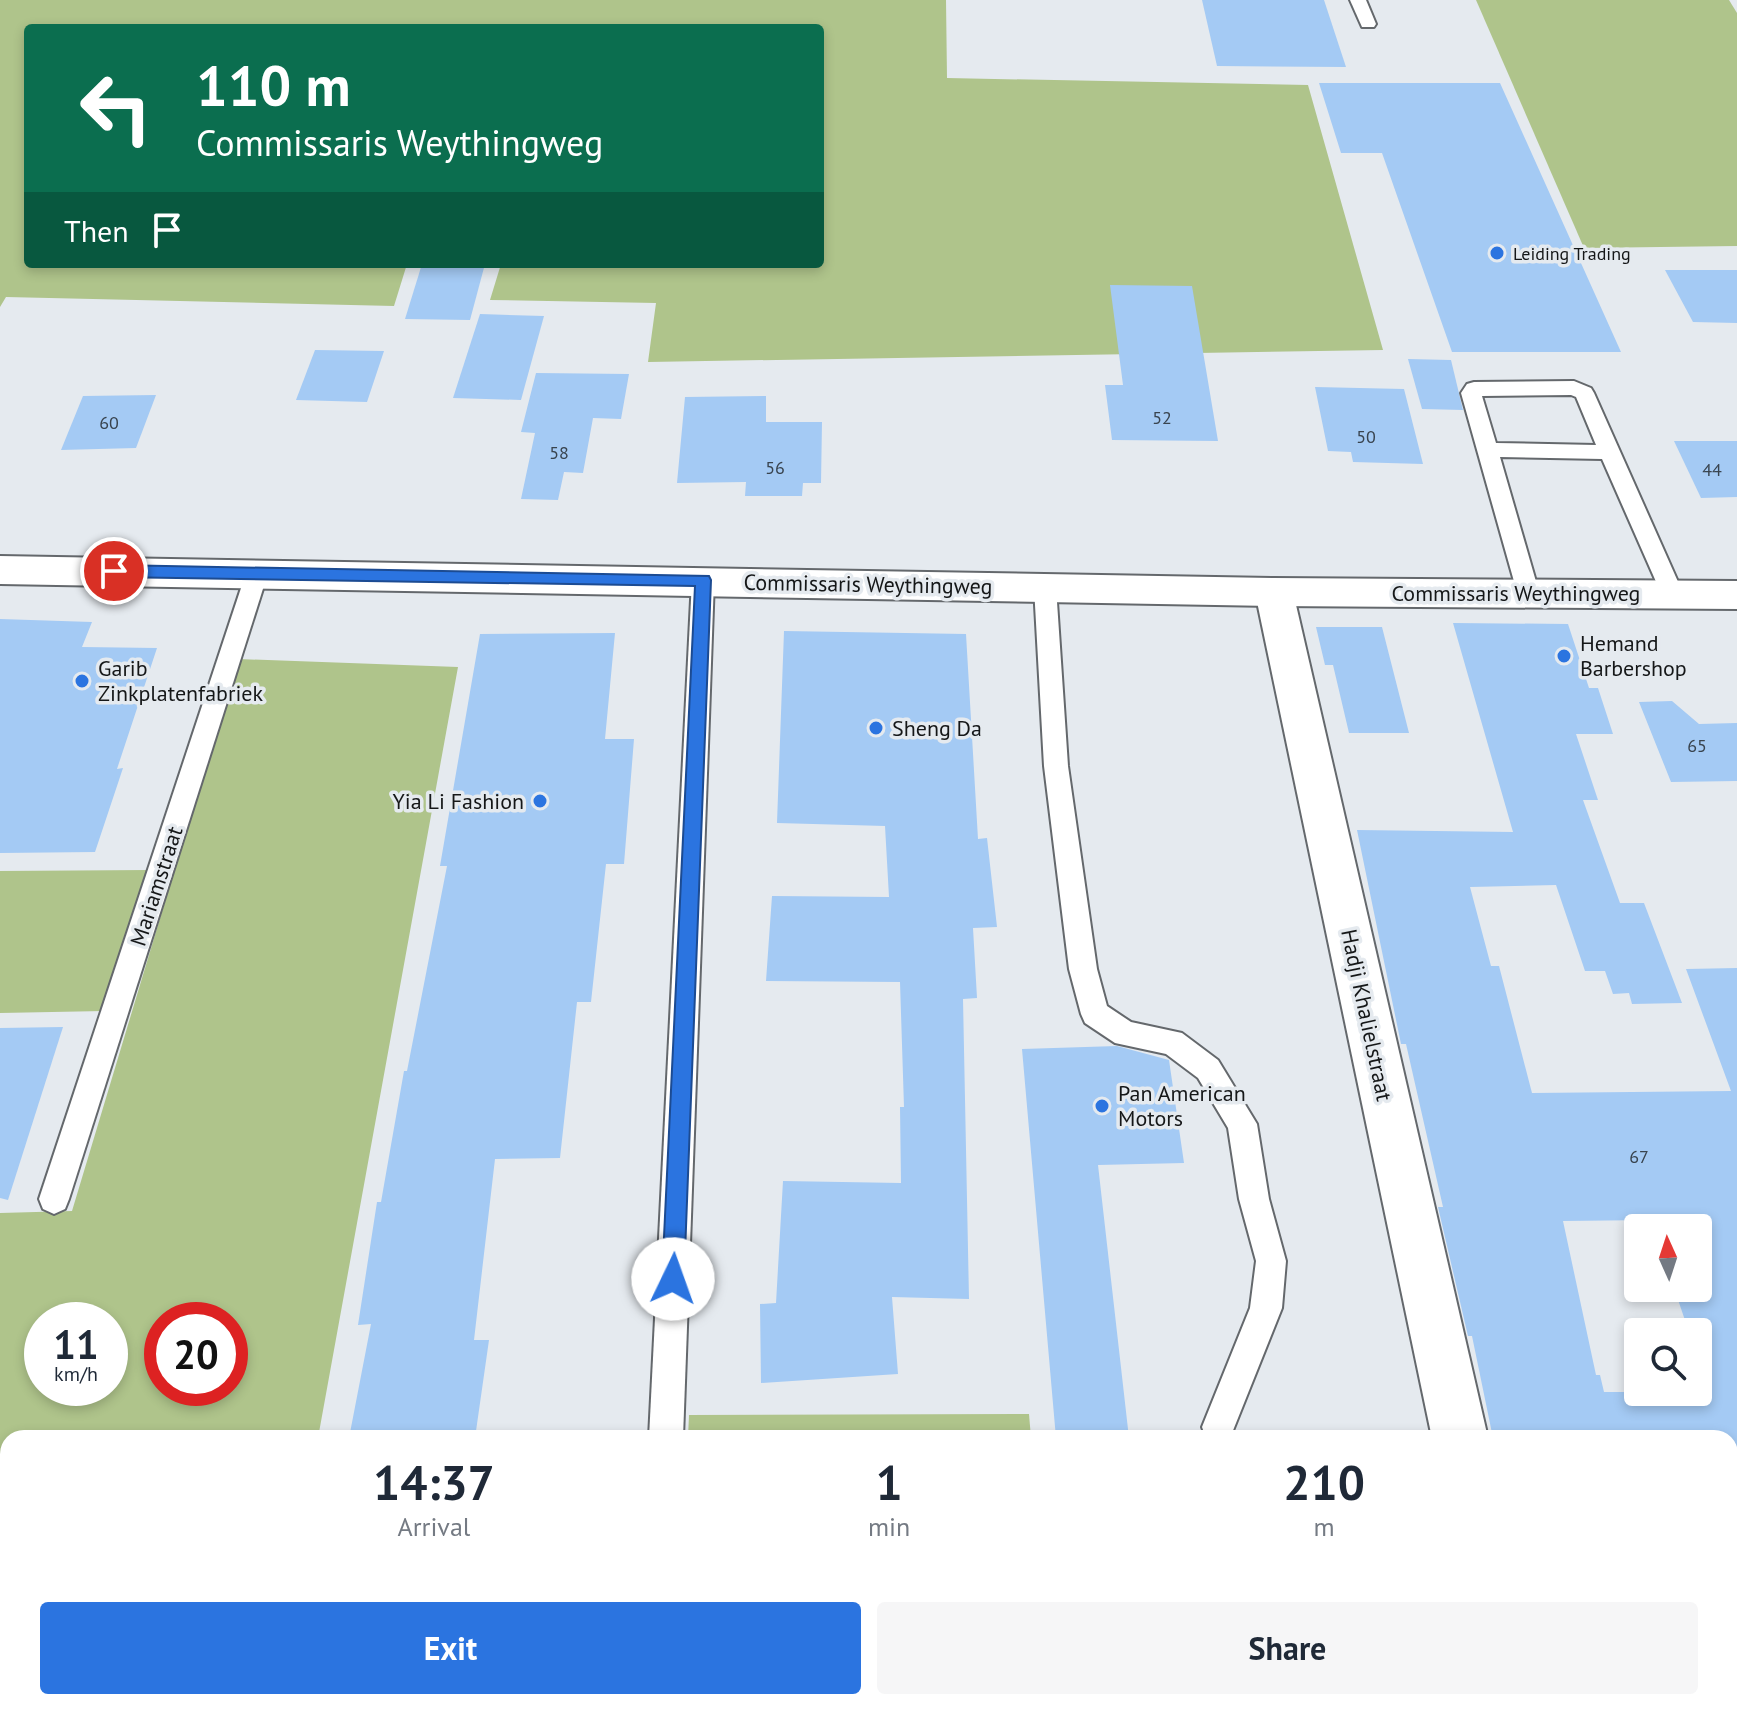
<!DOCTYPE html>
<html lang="en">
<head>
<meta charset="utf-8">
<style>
	body { margin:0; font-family:"PT Sans",sans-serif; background:#f6f6f7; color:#1f2937; height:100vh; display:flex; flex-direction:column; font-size:30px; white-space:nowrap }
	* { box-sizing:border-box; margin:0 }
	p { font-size:26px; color:#747a83 }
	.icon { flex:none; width:44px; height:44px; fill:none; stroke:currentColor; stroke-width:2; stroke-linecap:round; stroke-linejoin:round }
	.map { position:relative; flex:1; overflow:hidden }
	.details { position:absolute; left:0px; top:1430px; width:1738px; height:280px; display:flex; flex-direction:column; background:#fff; border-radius:24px 24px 0 0; box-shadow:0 4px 12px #0003 }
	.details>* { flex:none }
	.hud { position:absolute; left:24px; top:24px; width:800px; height:244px; border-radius:8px; box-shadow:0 4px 12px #0003; background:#0b6e4f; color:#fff; overflow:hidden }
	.needle { width:52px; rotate:357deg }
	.tools { position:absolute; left:1624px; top:1214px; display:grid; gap:16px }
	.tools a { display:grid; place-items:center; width:88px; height:88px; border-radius:8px; background:#fff; box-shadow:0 4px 12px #0003; font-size:40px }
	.speed { position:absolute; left:24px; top:1302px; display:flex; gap:16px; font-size:40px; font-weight:700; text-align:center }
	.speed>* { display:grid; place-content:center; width:104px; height:104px; border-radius:50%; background:#fff; box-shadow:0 4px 12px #0003; line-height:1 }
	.speed small { font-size:20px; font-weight:400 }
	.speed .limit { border:12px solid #d22; background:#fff; color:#111 }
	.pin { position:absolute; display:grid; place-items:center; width:68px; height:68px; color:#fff; margin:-34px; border:4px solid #fff; border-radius:50%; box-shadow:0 2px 8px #0007 }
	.me { position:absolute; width:88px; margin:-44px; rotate:3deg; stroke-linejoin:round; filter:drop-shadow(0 0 6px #0008) }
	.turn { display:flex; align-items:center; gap:28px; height:168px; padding:0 40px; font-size:36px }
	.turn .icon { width:104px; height:104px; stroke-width:2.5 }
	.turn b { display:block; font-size:56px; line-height:68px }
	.then { display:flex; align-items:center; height:76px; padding:0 40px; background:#0003; gap:16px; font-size:30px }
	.eta { display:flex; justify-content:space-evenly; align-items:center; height:136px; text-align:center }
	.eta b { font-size:48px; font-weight:600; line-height:56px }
	.button { display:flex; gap:16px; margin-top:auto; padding:16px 40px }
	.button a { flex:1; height:92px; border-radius:8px; background:#2b74e0; color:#fff; font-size:32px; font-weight:600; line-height:92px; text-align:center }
	.button a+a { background:#f6f6f7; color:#1f2937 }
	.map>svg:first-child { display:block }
	.green { fill:#afc48b; fill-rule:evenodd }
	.building { fill:#a4caf4; fill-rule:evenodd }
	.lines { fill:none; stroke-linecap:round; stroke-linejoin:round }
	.lane-casing { stroke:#64686c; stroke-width:4 }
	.street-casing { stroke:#64686c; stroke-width:4 }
	.secondary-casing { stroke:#64686c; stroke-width:4 }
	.lane { fill:#fff; fill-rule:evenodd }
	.street { fill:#fff; fill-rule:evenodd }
	.secondary { fill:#fff; fill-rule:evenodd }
	.route { fill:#2b74e0; stroke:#1c4b92; stroke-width:2 }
	.poi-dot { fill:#2b74e0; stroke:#e5eaef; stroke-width:3 }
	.labels { text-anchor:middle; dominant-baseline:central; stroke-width:7; stroke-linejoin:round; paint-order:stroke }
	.far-poi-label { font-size:18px; fill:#151718; stroke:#e5eaef; text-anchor:start }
	.number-label { font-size:18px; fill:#39444f }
	.street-label { font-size:22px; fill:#151718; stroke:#e5eaef }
	.poi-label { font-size:22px; fill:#151718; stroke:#e5eaef; text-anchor:start }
</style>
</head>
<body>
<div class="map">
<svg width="1737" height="1710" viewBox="0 0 1737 1710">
	<rect width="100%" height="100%" fill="#e5eaef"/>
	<!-- green -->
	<g class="green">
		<path d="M0 0H946L947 78 1308 85 1383 350 648 362 656 303 490 300 501 264H820V28H28V264H407L394 306 6 297 0 307Z"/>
		<path d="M1476 0H1729L1737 13V246L1584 248Z"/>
		<path d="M238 659 458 667 318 1438H8V1702H1054V1709L0 1710V1213L72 1211ZM42 1320H110V1388H42ZM162 1320H230V1388H162Z"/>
		<path d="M149 870 104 1011 0 1013V871Z"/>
		<path d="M1029 1414 1031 1438H688L689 1415Z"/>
		<path d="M1737 1468V1710H1724L1721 1702H1730V1469Z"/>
	</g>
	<!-- building -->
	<g class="building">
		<path d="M1202 0H1324L1346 67 1217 66Z"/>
		<path d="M1319 83H1500L1621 352H1452L1382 153H1341Z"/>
		<path d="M422 264H485L470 320 405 319Z"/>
		<path d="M1665 270H1737V323L1693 322Z"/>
		<path d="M1110 285 1192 286 1218 441 1112 440 1105 385H1123Z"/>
		<path d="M480 314 544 316 521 400 453 398Z"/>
		<path d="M315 350 384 351 367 402 296 400Z"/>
		<path d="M1408 359 1451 360 1463 410 1422 409Z"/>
		<path d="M536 373 629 374 621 419 593 418 583 473 564 472 558 500 521 499 535 433 521 432Z"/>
		<path d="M1315 387 1404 389 1423 464 1353 462 1351 452 1328 451Z"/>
		<path d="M156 395 136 448 61 450 83 396Z"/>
		<path d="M766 396V422H822L821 483H803L802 496H745L746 482 677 483 685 397Z"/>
		<path d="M1674 441H1737V497L1701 498Z"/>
		<path d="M0 619 92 622 82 647 157 648 117 769 123 768 95 852 0 853Z"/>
		<path d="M1453 623 1568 624 1589 688H1598L1613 734H1576L1598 800H1583L1620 903H1644L1682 1003 1632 1004 1629 993 1613 994 1605 971H1585L1556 885 1470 887 1491 966H1499L1532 1093 1731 1091 1686 969 1737 968V1453L1730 1455V1438H1493L1472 1336H1468L1438 1207H1443L1406 1044H1401L1357 830 1513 832ZM1651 1220 1654 1228H1698V1288H1674L1689 1332H1698V1359L1709 1392H1604L1600 1375H1596L1563 1221Z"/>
		<path d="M1316 627H1382L1409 733H1349L1333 665H1325Z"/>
		<path d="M784 631 966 634 978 839 987 838 997 927 973 928 977 998 963 999 969 1299 892 1297 898 1374 761 1383 760 1304 776 1303 783 1181 901 1183 900 1107H904L900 982 766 981 772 896 889 897 885 826 777 823Z"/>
		<path d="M615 633 605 739H634L624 864H606L591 1002H577L560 1158 495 1159 474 1340H489L475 1438H349L371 1324 358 1325 377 1202H381L404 1071H407L447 866H440L480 634Z"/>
		<path d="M1672 701 1699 724 1737 723V781L1671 782 1639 702Z"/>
		<path d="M63 1027 8 1200 0 1198V1028Z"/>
		<path d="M1117 1046 1169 1060 1184 1163 1098 1165 1129 1438H1056L1022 1049Z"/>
	</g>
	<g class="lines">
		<defs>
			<g id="lane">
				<path d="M1350 0H1366L1376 24 1374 27H1362Z"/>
				<path d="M1574 381 1591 388 1594 393 1683 593 1680 599 1672 601 1664 599 1661 593 1602 459 1500 457 1539 592 1536 598 1528 600 1520 598 1517 592 1461 393 1467 384 1474 382ZM1571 395 1576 397 1596 445 1496 443 1482 396Z"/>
				<path d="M257 565 265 567 268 573 69 1199 65 1209 54 1214 43 1209 39 1199 246 573 249 567Z"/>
				<path d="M703 572 711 574 714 580 683 1438H649L692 580 695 574Z"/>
				<path d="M1045 579 1053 581 1056 587 1068 766 1097 969 1107 1006 1131 1022 1182 1033 1218 1060 1257 1124 1269 1199 1286 1261 1282 1308 1230 1438H1206L1202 1427 1250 1308 1256 1261 1239 1199 1228 1128 1198 1078 1166 1054 1115 1043 1085 1023 1081 1014 1069 969 1044 766 1034 587 1037 581Z"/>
			</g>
			<g id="street">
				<path d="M1274 578 1288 582 1293 592 1488 1438H1432L1255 592 1260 582Z"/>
				<path d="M1482 1702H1544L1541 1710H1479Z"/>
			</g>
			<path id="secondary" d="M0 556 1274 578 1737 581V609L1274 606 0 584Z"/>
		</defs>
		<!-- lane casing -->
		<use href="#lane" class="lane-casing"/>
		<!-- street casing -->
		<use href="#street" class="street-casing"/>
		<!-- secondary casing -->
		<use href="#secondary" class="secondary-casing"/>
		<!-- lane -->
		<use href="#lane" class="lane"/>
		<!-- street -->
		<use href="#street" class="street"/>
		<!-- secondary -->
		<use href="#secondary" class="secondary"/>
	</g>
	<!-- route -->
	<path class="route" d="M114 565 709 576 711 580 684 1279 681 1287 673 1290 666 1287 662 1279 695 586 114 577 106 571Z"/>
	<!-- markers -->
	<g class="poi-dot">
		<circle cx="1497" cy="253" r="8"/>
		<circle cx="1564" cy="656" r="8"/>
		<circle cx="82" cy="681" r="8"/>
		<circle cx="876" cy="728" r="8"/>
		<circle cx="540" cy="801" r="8"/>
		<circle cx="1102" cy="1106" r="8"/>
	</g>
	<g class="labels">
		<!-- far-poi labels -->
		<g class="far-poi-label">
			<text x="1513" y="253">Leiding Trading</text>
		</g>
		<!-- number labels -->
		<g class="number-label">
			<text x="1162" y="417">52</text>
			<text x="109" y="422">60</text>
			<text x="1366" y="436">50</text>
			<text x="559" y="452">58</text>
			<text x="775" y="467">56</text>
			<text x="1712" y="469">44</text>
			<text x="1697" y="745">65</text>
			<text x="1639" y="1156">67</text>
		</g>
		<!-- street labels -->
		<g class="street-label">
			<text transform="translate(868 584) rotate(1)">Commissaris Weythingweg</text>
			<text x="1516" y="593">Commissaris Weythingweg</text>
			<text transform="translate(156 886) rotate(-72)">Mariamstraat</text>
			<text transform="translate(1367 1015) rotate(78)">Hadji Khalielstraat</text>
		</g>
		<!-- poi labels -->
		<g class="poi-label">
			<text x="1580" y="643">Hemand<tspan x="1580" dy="25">Barbershop</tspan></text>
			<text x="98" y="668">Garib<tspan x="98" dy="25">Zinkplatenfabriek</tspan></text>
			<text x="892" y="728">Sheng Da</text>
			<text x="524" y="801" text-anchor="end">Yia Li Fashion</text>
			<text x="1118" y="1093">Pan American<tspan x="1118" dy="25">Motors</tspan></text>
		</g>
	</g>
</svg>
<div class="tools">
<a><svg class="needle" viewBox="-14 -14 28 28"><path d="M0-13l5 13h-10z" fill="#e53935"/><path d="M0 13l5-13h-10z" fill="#747a83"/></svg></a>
<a><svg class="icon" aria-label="search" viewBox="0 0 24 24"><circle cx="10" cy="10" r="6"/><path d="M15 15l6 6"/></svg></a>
</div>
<div class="speed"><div>11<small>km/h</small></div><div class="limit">20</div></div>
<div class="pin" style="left:114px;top:571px;background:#d93025"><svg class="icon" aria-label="arrive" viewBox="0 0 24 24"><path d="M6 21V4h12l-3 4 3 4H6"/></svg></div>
<svg class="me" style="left:673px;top:1279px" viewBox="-20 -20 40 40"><circle r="19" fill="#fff"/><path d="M0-13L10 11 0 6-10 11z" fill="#2b74e0"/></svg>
<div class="hud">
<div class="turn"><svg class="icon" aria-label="left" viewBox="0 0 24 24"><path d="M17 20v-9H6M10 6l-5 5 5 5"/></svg><div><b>110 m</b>Commissaris Weythingweg</div></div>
<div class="then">Then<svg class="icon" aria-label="arrive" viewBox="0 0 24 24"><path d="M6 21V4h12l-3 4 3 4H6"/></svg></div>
</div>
<section class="details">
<div class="eta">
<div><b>14:37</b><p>Arrival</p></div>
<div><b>1</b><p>min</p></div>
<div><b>210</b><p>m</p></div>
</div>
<div class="button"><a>Exit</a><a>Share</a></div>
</section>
</div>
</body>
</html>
